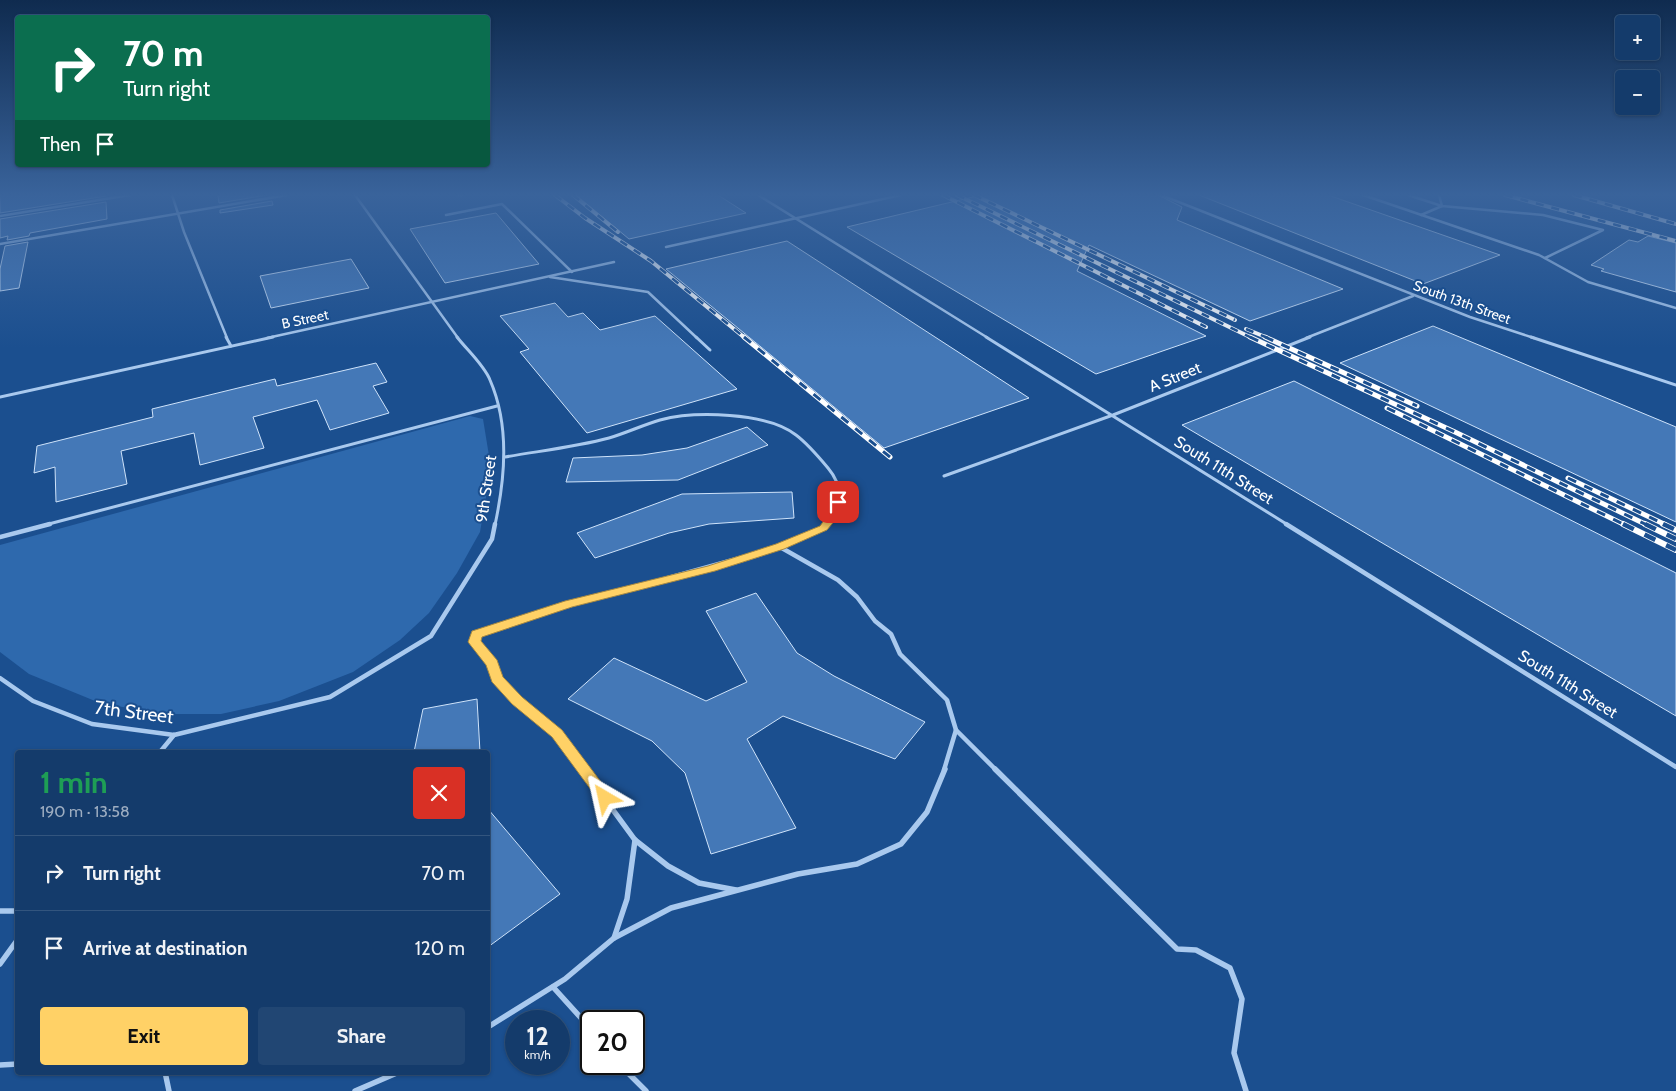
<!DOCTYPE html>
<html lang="en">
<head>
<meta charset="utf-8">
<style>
	body { margin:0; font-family:Cabin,sans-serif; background:#214673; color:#f1f3f6; height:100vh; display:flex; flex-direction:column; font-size:19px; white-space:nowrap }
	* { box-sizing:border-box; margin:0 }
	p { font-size:16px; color:#9dadc1 }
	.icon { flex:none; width:28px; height:28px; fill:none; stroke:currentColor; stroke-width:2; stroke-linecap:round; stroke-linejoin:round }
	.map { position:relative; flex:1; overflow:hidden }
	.sheet { position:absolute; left:15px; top:750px; width:475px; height:325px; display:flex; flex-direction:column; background:#143b6b; border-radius:5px; box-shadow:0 1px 4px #0004,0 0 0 1px #33557e }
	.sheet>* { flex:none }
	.banner { position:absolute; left:15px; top:15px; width:475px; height:152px; border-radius:5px; box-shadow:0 1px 4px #0004,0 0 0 1px #33557e; background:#0b6e4f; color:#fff; overflow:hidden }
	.buttons { position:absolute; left:1615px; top:15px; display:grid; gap:10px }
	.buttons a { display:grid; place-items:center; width:45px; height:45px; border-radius:5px; background:#143b6b; box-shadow:0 1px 4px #0004,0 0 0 1px #33557e; font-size:25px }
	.speed { position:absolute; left:505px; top:1010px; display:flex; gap:10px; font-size:25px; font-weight:700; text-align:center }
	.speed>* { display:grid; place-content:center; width:65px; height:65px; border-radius:50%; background:#143b6b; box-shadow:0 1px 4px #0004,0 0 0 1px #33557e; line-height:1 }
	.speed small { font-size:12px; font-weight:400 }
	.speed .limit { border:2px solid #111; border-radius:8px; background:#fff; color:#111 }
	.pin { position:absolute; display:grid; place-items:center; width:42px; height:42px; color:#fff; margin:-21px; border-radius:10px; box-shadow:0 2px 8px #0006 }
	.me { position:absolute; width:55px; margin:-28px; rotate:324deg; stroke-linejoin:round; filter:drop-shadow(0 0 4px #0008) }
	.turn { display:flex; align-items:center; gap:18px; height:105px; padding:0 25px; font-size:22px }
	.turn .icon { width:65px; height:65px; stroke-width:2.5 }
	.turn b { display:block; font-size:35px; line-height:42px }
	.then { display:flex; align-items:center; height:48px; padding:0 25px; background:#0003; gap:10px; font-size:19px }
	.round { display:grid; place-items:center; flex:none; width:52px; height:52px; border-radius:5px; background:#214673 }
	.summary { display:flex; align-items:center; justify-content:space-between; height:85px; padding:0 25px }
	h1 { font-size:30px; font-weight:800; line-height:38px; color:#1e9e55 }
	.primary-button { display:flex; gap:10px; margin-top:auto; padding:10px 25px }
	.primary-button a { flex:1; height:58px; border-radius:5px; background:#ffd166; color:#111; font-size:20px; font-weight:800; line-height:58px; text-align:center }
	.primary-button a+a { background:#214673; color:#f1f3f6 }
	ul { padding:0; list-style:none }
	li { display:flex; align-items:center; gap:15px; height:75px; padding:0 25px; border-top:1px solid #33557e }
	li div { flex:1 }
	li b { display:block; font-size:19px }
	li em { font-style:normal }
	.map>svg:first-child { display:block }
	.green { fill:#2e69ad }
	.building { fill:#4478b7; stroke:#cfe3fa }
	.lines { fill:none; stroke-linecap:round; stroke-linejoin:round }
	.service-far3 { stroke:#a9c9ee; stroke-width:2.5 }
	.service-far2 { stroke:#a9c9ee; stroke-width:3 }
	.service-far1 { stroke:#a9c9ee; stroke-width:4.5 }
	.service { stroke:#a9c9ee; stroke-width:5.5 }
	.rail-far2-casing { stroke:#fff; stroke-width:4 }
	.rail-far1-casing { stroke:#fff; stroke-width:5 }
	.rail-casing { stroke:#fff; stroke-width:6 }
	.rail-far2 { stroke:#1b4f8f; stroke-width:2.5; stroke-dasharray:8; stroke-linecap:butt }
	.rail-far1 { stroke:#1b4f8f; stroke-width:3; stroke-dasharray:9; stroke-linecap:butt }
	.rail { stroke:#1b4f8f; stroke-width:4.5; stroke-dasharray:12; stroke-linecap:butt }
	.route { fill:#ffd166; stroke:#a68842 }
	.labels { text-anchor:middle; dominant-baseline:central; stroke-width:4; stroke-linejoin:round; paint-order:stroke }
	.far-street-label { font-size:14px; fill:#fff; stroke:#1b4f8f }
	.street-label { font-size:16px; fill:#fff; stroke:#1b4f8f }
	.near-street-label { font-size:19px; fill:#fff; stroke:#1b4f8f }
</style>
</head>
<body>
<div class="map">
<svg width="1676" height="1091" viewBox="0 0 1676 1091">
	<rect width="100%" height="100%" fill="#1b4f8f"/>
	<!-- green -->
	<path class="green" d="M470 416 483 419 491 468 480 532 457 573 429 613 400 640 353 672 279 701 221 714H163L100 703 29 674 0 652V545Z"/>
	<!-- building -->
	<g class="building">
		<path d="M0 195H106V196L0 213Z"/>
		<path d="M218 195H267L219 203Z"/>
		<path d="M576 195H718L746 213 629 239Z"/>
		<path d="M981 195H1158L1182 207 1177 220 1343 289 1250 321 1089 245 1077 271 1206 336 1096 374 847 227Z"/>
		<path d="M1199 195H1328L1500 255 1423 284Z"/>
		<path d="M272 201 273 205 220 213V210Z"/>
		<path d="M106 202 107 219 30 233 29 236 7 240 8 236 0 238V219Z"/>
		<path d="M496 213 539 264 445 283 410 229Z"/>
		<path d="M1648 236 1676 243V292L1601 271 1604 269 1591 265 1629 240 1638 242Z"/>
		<path d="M787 241 1029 398 884 448 666 269Z"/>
		<path d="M28 242 19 288 0 291V269L5 246Z"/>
		<path d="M351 259 369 288 271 308 260 276Z"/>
		<path d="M555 303 568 317 583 313 600 330 655 316 737 389 587 433 520 352 529 349 500 316Z"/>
		<path d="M1433 326 1676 427V522L1340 363Z"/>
		<path d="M376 363 387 382 373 386 389 413 330 430 317 400 253 417 264 448 200 465 194 433 121 451 127 484 56 502 55 467 34 473 37 446 153 417 152 409 275 379 277 386Z"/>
		<path d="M1294 381 1676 573V716L1182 425Z"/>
		<path d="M747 427 768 445 678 480 566 482 573 458 642 455 687 448Z"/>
		<path d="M792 492 794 518 709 524 669 533 595 558 577 533 682 494Z"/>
		<path d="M756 593 797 653 834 676 925 722 895 759 783 716 747 739 796 828 711 854 685 773 652 741 568 699 614 658 706 701 747 682 706 611Z"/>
		<path d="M477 699 480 752H414L423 709Z"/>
		<path d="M488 809 560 894 488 947Z"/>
	</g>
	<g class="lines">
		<!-- service-far3 -->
		<g class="service-far3">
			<path d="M172 195 184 232 227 338"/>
			<path d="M355 195 458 338"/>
			<path d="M458 195H462"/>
			<path d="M758 195 988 338"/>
			<path d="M1161 195 1470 317 1534 338"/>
			<path d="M1363 195 1539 255 1588 282 1676 308"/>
			<path d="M1408 195 1442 206 1543 215 1603 230 1545 258"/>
			<path d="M1439 195 1442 206"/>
			<path d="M446 215 502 204 572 272"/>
			<path d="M1421 215 1442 206"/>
			<path d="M0 216 130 195"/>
			<path d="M0 244 287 195"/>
			<path d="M666 247 901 195"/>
			<path d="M550 277 648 292 697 338"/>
			<path d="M267 338 614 262"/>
			<path d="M1306 338 1413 296"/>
		</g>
		<!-- service-far2 -->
		<g class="service-far2">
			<path d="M226 337 231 346"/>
			<path d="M457 337C467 350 484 365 490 380 510 426 505 478 495 525"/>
			<path d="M696 337 710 350"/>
			<path d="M986 337 1288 525"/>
			<path d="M1531 337 1676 385"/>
			<path d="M0 397 273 337"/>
			<path d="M505 457C539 451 576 447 609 438 626 433 643 425 660 420 694 411 767 412 796 435 808 444 818 456 828 468 844 487 842 506 826 525"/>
			<path d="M944 476 1113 415 1310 337"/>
			<path d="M45 525 497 406"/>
		</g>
		<!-- service-far1 -->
		<g class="service-far1">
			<path d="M827 524 824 528 780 547 838 580 857 597 875 621 891 634 900 654 947 700 956 730 996 770"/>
			<path d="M1286 524 1676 767"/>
			<path d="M0 537 50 524"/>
			<path d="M0 678 33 701 92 724 174 735 330 697 431 636 492 539 495 524"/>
			<path d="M160 752 174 735"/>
			<path d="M584 770 557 734 517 700 497 679 492 664 475 642 476 634 524 618 780 547"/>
			<path d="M944 770 956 730"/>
		</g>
		<!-- service -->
		<g class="service">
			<path d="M583 769 635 840 668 866 699 883 736 890"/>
			<path d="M995 769 1177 949 1196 950 1230 968 1242 999 1234 1053 1246 1091"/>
			<path d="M0 911H18"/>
			<path d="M614 938 627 899 635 840"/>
			<path d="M0 964 18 939"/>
			<path d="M553 987 591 1029"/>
			<path d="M488 1027 565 979 614 938 671 908 798 874 857 864 901 844 927 812 945 769"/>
			<path d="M619 1064 646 1091"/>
			<path d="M0 1065 18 1064"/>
			<path d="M165 1072 169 1091"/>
			<path d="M355 1091 399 1072"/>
		</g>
		<defs>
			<g id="rail-far2">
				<path d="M555 195 585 218 651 261 745 338"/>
				<path d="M573 195 618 232"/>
				<path d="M943 195 1206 327"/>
				<path d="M957 195 1252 338"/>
				<path d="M974 195 1235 320"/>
				<path d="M1505 195 1676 241"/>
				<path d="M1574 195 1676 224"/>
				<path d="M1246 329 1268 338"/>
			</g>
			<g id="rail-far1">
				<path d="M744 337 890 457"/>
				<path d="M1250 337 1455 432 1647 525"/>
				<path d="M1265 337 1417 406"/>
				<path d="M1387 408 1625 525"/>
				<path d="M1568 478 1666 525"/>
			</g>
			<g id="rail">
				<path d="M1623 524 1676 550"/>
				<path d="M1645 524 1676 539"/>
				<path d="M1663 524 1676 530"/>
			</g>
		</defs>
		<!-- rail-far2 casing -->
		<use href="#rail-far2" class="rail-far2-casing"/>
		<!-- rail-far1 casing -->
		<use href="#rail-far1" class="rail-far1-casing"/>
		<!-- rail casing -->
		<use href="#rail" class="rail-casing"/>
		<!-- rail-far2 -->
		<use href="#rail-far2" class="rail-far2"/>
		<!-- rail-far1 -->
		<use href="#rail-far1" class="rail-far1"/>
		<!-- rail -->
		<use href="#rail" class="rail"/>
	</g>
	<!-- sky -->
	<linearGradient id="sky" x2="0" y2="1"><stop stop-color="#0f2b4f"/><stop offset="0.56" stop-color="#39639b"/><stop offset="1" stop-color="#39639b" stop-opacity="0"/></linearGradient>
	<rect width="1676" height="348" fill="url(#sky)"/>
	<!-- route -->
	<path class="route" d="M838 498 843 502 841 513 827 530 784 549 715 571 572 607 482 637 481 641 497 660 503 677 522 697 562 730 613 798 610 802 605 804 600 802 552 737 512 704 492 682 486 665 468 642 472 631 565 601 708 566 776 544 820 526 830 512 832 502Z"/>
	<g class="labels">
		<!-- far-street labels -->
		<g class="far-street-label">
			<text transform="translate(1462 302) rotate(20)">South 13th Street</text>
			<text transform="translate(305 319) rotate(-12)">B Street</text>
		</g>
		<!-- street labels -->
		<g class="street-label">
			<text transform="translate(1175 377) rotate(-22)">A Street</text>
			<text transform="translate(1224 470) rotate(32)">South 11th Street</text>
			<text transform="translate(486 489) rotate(-82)">9th Street</text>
			<text transform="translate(1568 684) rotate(32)">South 11th Street</text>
		</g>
		<!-- near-street labels -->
		<g class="near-street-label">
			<text transform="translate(134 712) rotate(7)">7th Street</text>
		</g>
	</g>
</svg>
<div class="buttons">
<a>+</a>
<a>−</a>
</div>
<div class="speed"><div>12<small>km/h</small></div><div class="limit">20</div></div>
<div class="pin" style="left:838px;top:502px;background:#d93025"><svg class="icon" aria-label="arrive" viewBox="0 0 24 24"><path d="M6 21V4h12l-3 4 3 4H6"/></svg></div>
<svg class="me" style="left:605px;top:798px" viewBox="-20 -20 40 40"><path d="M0-17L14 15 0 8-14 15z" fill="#ffd166" stroke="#fff" stroke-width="4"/></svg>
<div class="banner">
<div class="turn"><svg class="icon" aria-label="right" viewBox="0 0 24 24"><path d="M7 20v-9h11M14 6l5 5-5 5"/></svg><div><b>70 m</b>Turn right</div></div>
<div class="then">Then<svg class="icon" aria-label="arrive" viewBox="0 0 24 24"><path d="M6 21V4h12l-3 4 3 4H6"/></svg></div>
</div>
<section class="sheet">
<div class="summary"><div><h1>1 min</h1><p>190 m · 13:58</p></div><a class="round" style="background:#d93025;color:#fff"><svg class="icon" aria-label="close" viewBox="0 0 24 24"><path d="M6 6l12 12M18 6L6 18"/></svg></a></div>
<ul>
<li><svg class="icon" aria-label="right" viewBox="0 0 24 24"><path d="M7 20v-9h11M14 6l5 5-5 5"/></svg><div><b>Turn right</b></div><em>70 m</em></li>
<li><svg class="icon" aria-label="arrive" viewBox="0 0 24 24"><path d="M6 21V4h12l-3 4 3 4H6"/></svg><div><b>Arrive at destination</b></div><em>120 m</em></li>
</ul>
<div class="primary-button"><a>Exit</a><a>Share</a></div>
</section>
</div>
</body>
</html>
